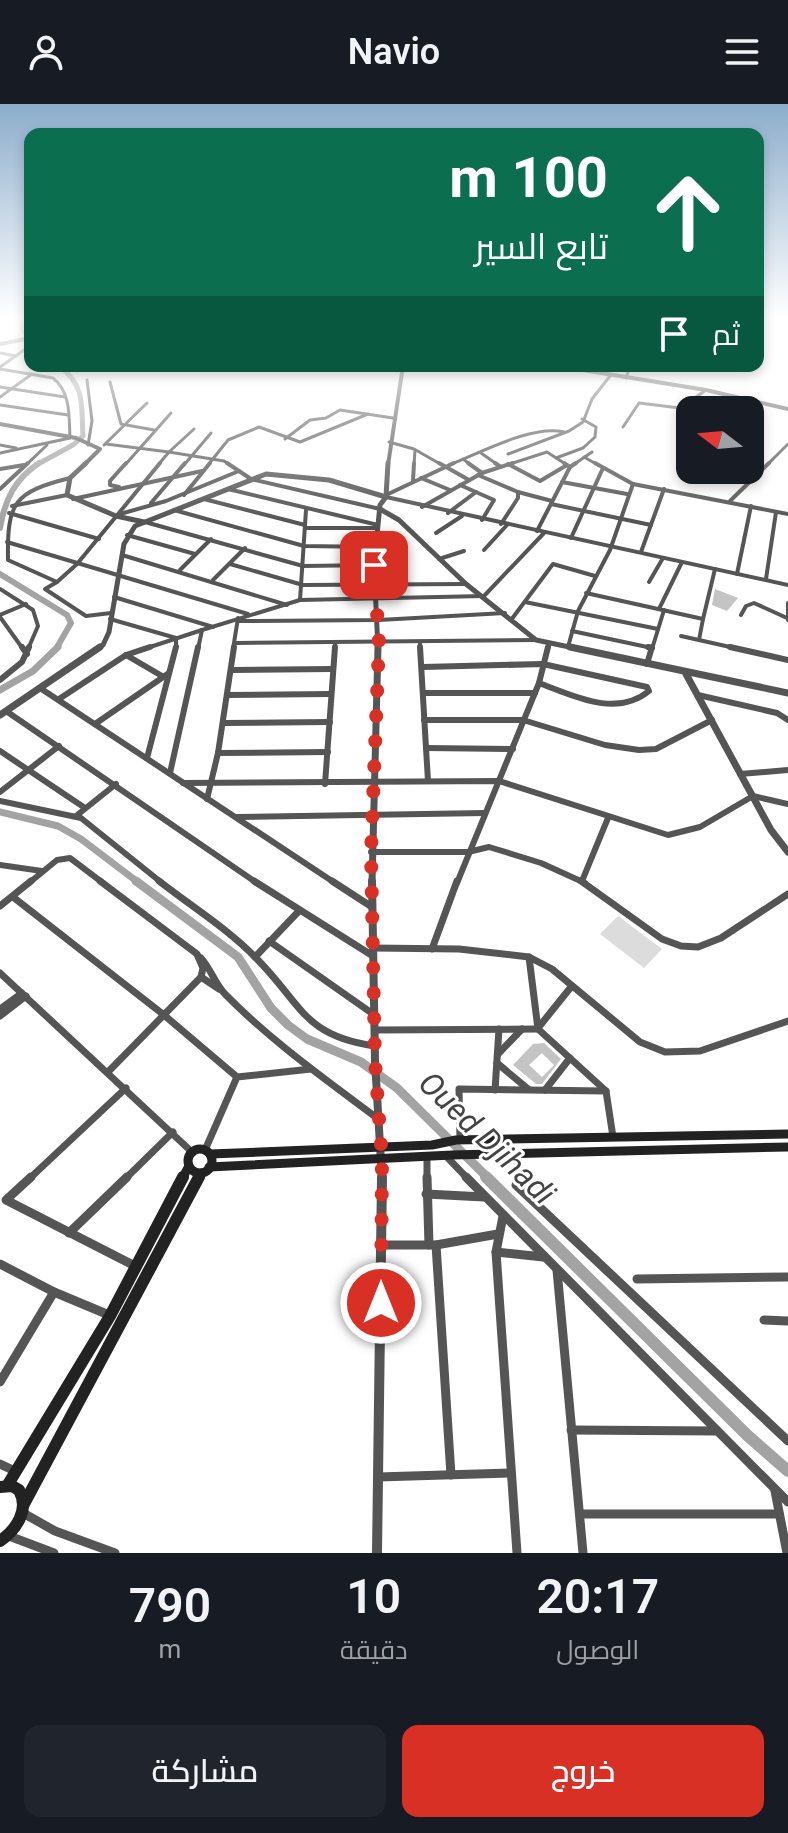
<!DOCTYPE html>
<html lang="ar">
<head>
<meta charset="utf-8">
<style>
	body { margin:0; font-family:Roboto,Cairo,sans-serif; background:#20242c; color:#f1f3f6; direction:rtl; height:100vh; display:flex; flex-direction:column; font-size:30px; white-space:nowrap }
	* { box-sizing:border-box; margin:0 }
	p { font-size:26px; color:#9ea1a6 }
	.icon { flex:none; width:44px; height:44px; fill:none; stroke:currentColor; stroke-width:2; stroke-linecap:round; stroke-linejoin:round }
	.map { position:relative; height:1449px; overflow:hidden; direction:ltr }
	.drawer { display:flex; flex-direction:column; background:#171b24; flex:1 }
	.drawer>* { flex:none }
	.guide { position:absolute; left:24px; top:24px; width:740px; height:244px; border-radius:16px; box-shadow:0 4px 12px #0003; direction:rtl; background:#0b6e4f; color:#fff; overflow:hidden }
	.needle { width:52px; rotate:286deg }
	.tools { position:absolute; left:676px; top:292px; display:grid; gap:16px }
	.tools a { display:grid; place-items:center; width:88px; height:88px; border-radius:16px; background:#171b24; box-shadow:0 4px 12px #0003; font-size:40px }
	.pin { position:absolute; display:grid; place-items:center; width:68px; height:68px; color:#fff; margin:-34px; border-radius:16px; box-shadow:0 4px 12px #0006 }
	.me { position:absolute; width:88px; margin:-44px; rotate:0deg; stroke-linejoin:round; filter:drop-shadow(0 0 6px #0008) }
	.turn { display:flex; align-items:center; gap:28px; height:168px; padding:0 24px; font-size:36px }
	.turn .icon { width:104px; height:104px; stroke-width:2.5 }
	.turn b { display:block; font-size:56px; line-height:68px }
	.then { display:flex; align-items:center; height:76px; padding:0 24px; background:#0003; gap:16px; font-size:30px }
	.eta { display:flex; justify-content:space-evenly; align-items:center; height:136px; text-align:center }
	.eta b { font-size:48px; font-weight:600; line-height:56px }
	.action { display:flex; gap:16px; margin-top:auto; padding:16px 24px }
	.action a { flex:1; height:92px; border-radius:16px; background:#d93025; color:#fff; font-size:32px; font-weight:600; line-height:92px; text-align:center }
	.action a+a { background:#20242c; color:#f1f3f6 }
	header { display:flex; justify-content:space-between; align-items:center; height:104px; padding:0 24px; background:#171b24; font-size:36px; font-weight:600 }
	.map>svg:first-child { display:block }
	.green { fill:#dcdcdc }
	.lines { fill:none; stroke-linecap:round; stroke-linejoin:round }
	.canal-far4 { stroke:#a3a3a3; stroke-width:5 }
	.canal-far3 { stroke:#a3a3a3; stroke-width:6 }
	.canal-far2 { stroke:#a3a3a3; stroke-width:7 }
	.canal-far1 { stroke:#a3a3a3; stroke-width:9 }
	.canal { stroke:#a3a3a3; stroke-width:12 }
	.river { fill:#a3a3a3; fill-rule:evenodd }
	.building { fill:#c4c4c4; fill-rule:evenodd }
	.minor-far4 { stroke:#555; stroke-width:3 }
	.minor-far3 { stroke:#555; stroke-width:4 }
	.minor-far2 { stroke:#555; stroke-width:6 }
	.minor-far1 { stroke:#555; stroke-width:7 }
	.minor { stroke:#555; stroke-width:9 }
	.tertiary-far4 { stroke:#555; stroke-width:4 }
	.tertiary-far3 { stroke:#555; stroke-width:5 }
	.tertiary-far2 { stroke:#555; stroke-width:7 }
	.tertiary-far1 { stroke:#555; stroke-width:8 }
	.tertiary { stroke:#555; stroke-width:10 }
	.secondary-far1 { stroke:#222; stroke-width:9 }
	.secondary { stroke:#222; stroke-width:12 }
	.route { stroke:#d93025; stroke-width:14; stroke-dasharray:0 25.2 }
	.labels { text-anchor:middle; dominant-baseline:central; stroke-width:6; stroke-linejoin:round; paint-order:stroke }
	.near-water-label { font-size:32px; font-style:italic; fill:#444; stroke:#fff }
</style>
</head>
<body>
<header><svg class="icon" aria-label="menu" viewBox="0 0 24 24"><path d="M4 6h16M4 12h16M4 18h16"/></svg>Navio<svg class="icon" aria-label="person" viewBox="0 0 24 24"><circle cx="12" cy="8" r="4"/><path d="M4 21q1-7 8-7t8 7"/></svg></header>
<div class="map">
<svg width="788" height="1449" viewBox="0 0 788 1449">
	<rect width="100%" height="100%" fill="#fff"/>
	<!-- green -->
	<path class="green" d="M618 812 662 845 644 864 600 830Z"/>
	<g class="lines">
		<!-- canal-far4 -->
		<path class="canal-far4" d="M36 361 73 341 83 332C81 300 86 284 60 262"/>
		<!-- canal-far3 -->
		<g class="canal-far3">
			<path d="M0 424C5 395 15 375 39 359"/>
			<path d="M0 470 67 511 71 519 56 545"/>
		</g>
		<!-- canal-far2 -->
		<g class="canal-far2">
			<path d="M0 586 33 567 58 543"/>
			<path d="M0 708 58 722 81 735 139 779"/>
		</g>
		<!-- canal-far1 -->
		<path class="canal-far1" d="M136 777 238 853 271 904 288 921 307 935 361 958 397 984 489 1075"/>
		<!-- canal -->
		<path class="canal" d="M486 1073 747 1331 788 1367"/>
		<!-- river -->
		<path class="river" d="M20 214H28L30 239 21 228Z"/>
	</g>
	<!-- building -->
	<g class="building">
		<path d="M715 485 738 494 727 507 712 501Z"/>
		<path d="M544 939 561 955 542 980H536L513 961 533 940ZM542 949 554 961 542 973 529 961Z"/>
	</g>
	<g class="lines">
		<!-- minor-far4 -->
		<g class="minor-far4">
			<path d="M0 249 16 252"/>
			<path d="M0 263 24 246"/>
			<path d="M0 265 53 274C71 288 69 313 70 334L0 349"/>
			<path d="M626 274 630 262"/>
			<path d="M87 276 92 317 88 341"/>
			<path d="M110 278 121 320 154 326"/>
			<path d="M0 283 65 293"/>
			<path d="M0 293 32 270"/>
			<path d="M0 301 68 311"/>
			<path d="M623 323 639 299 680 304 706 286"/>
			<path d="M285 335 310 316 326 314 340 306 393 314"/>
			<path d="M389 338 414 345 442 361"/>
			<path d="M106 340 169 348 194 325"/>
			<path d="M0 341 16 344"/>
			<path d="M104 341 147 299"/>
			<path d="M481 349 498 361"/>
			<path d="M508 350 569 327 583 318 592 295 610 272"/>
			<path d="M584 353 598 361"/>
			<path d="M556 354 583 344 595 333 596 323 582 315"/>
			<path d="M463 355 471 361"/>
			<path d="M26 361 47 341"/>
			<path d="M125 361 171 309"/>
			<path d="M158 361 169 348 224 357 230 361"/>
			<path d="M184 361 211 329"/>
			<path d="M208 361 228 336 259 323 300 338 368 310"/>
			<path d="M414 361 415 346"/>
			<path d="M449 361C480 349 533 320 564 328"/>
			<path d="M507 361 547 348 567 361"/>
			<path d="M573 361 592 348"/>
			<path d="M767 361 788 340"/>
		</g>
		<!-- minor-far3 -->
		<g class="minor-far3">
			<path d="M227 359 251 375 380 405"/>
			<path d="M439 359 469 376"/>
			<path d="M468 359 482 369"/>
			<path d="M495 359 501 363"/>
			<path d="M564 359 570 363"/>
			<path d="M595 359 633 380 788 410"/>
			<path d="M508 360 540 377 567 361"/>
			<path d="M0 365 24 361"/>
			<path d="M478 371 518 388 552 397"/>
			<path d="M70 374C14 388 7 398 8 456L57 478 77 460 160 359"/>
			<path d="M421 374 450 386"/>
			<path d="M413 377 414 359"/>
			<path d="M562 378 627 390"/>
			<path d="M460 381 494 396 482 416"/>
			<path d="M119 383 110 381V377L126 359"/>
			<path d="M0 385 28 359"/>
			<path d="M228 385 378 421"/>
			<path d="M184 391 210 359"/>
			<path d="M386 391 454 359"/>
			<path d="M386 393 788 481"/>
			<path d="M73 395 202 367"/>
			<path d="M204 395 305 421"/>
			<path d="M730 397 769 359"/>
			<path d="M151 399 185 359"/>
			<path d="M551 400 651 421"/>
			<path d="M12 402 67 391"/>
			<path d="M422 403 482 369 513 359"/>
			<path d="M174 406 304 442 376 443"/>
			<path d="M9 409 99 435"/>
			<path d="M448 409 476 388"/>
			<path d="M120 410 166 397 239 367"/>
			<path d="M145 418 303 462 374 461"/>
			<path d="M501 420 518 394V388"/>
			<path d="M305 424H377"/>
			<path d="M537 427 570 363 576 359"/>
			<path d="M436 429 462 412"/>
			<path d="M127 431 195 450"/>
			<path d="M571 434 603 364"/>
			<path d="M7 438 248 510"/>
			<path d="M484 446 507 421"/>
			<path d="M641 448 664 385"/>
			<path d="M122 451 287 501"/>
			<path d="M439 455 464 447"/>
			<path d="M230 460 303 481 466 480"/>
			<path d="M180 466 211 435"/>
			<path d="M737 470 751 402"/>
			<path d="M766 475 776 408"/>
			<path d="M213 476 245 444"/>
			<path d="M57 478 45 485 86 512 111 509"/>
			<path d="M649 478 663 454"/>
			<path d="M0 485 33 506 38 522 28 545"/>
			<path d="M586 489 703 515 699 536"/>
			<path d="M114 493 213 523"/>
			<path d="M300 496 484 492 544 429"/>
			<path d="M525 498 658 525"/>
			<path d="M788 499V516"/>
			<path d="M659 505 682 458"/>
			<path d="M0 511 26 500"/>
			<path d="M741 511 746 502 754 499 787 514"/>
			<path d="M0 513 23 545"/>
			<path d="M110 515 176 534V545"/>
			<path d="M703 515 715 465"/>
			<path d="M511 516 553 460 595 472"/>
			<path d="M239 517 379 516 505 509"/>
			<path d="M572 527 652 544"/>
			<path d="M681 532 739 545"/>
			<path d="M236 539 536 536"/>
			<path d="M420 539V545"/>
			<path d="M568 543 578 507 610 446 633 380"/>
			<path d="M144 545 202 526"/>
			<path d="M198 545 202 526 300 496 306 406"/>
			<path d="M233 545 238 514"/>
			<path d="M335 545V539"/>
			<path d="M548 545 549 541"/>
			<path d="M652 545 664 506"/>
		</g>
		<!-- minor-far2 -->
		<g class="minor-far2">
			<path d="M22 543 27 550"/>
			<path d="M420 543 428 677"/>
			<path d="M648 543 652 544"/>
			<path d="M730 543 788 556"/>
			<path d="M126 551 162 572"/>
			<path d="M647 560 652 543"/>
			<path d="M423 563 543 560 647 583 649 587C616 614 574 592 539 579"/>
			<path d="M232 566 332 565"/>
			<path d="M0 576 22 558 29 543"/>
			<path d="M40 584 335 779"/>
			<path d="M423 589H535"/>
			<path d="M227 591 331 590"/>
			<path d="M698 591 777 609 788 616"/>
			<path d="M59 595 126 551 150 543"/>
			<path d="M6 607 257 779"/>
			<path d="M424 616H523L605 641 639 646 656 645 712 616"/>
			<path d="M223 619 330 618"/>
			<path d="M95 620 169 569"/>
			<path d="M426 644 513 645"/>
			<path d="M0 647 85 704"/>
			<path d="M218 649 328 648"/>
			<path d="M147 654 176 543"/>
			<path d="M170 669 198 543"/>
			<path d="M740 670 788 666"/>
			<path d="M183 679 499 677 668 731 700 723 753 692 788 700"/>
			<path d="M325 680 335 543"/>
			<path d="M0 688 59 642"/>
			<path d="M207 695 218 649 234 543"/>
			<path d="M0 697 81 714 162 779"/>
			<path d="M76 712 116 680"/>
			<path d="M237 713 485 709"/>
			<path d="M371 748H468L489 743 541 759 585 779"/>
			<path d="M0 761 42 767"/>
			<path d="M582 777 608 714"/>
			<path d="M29 779 57 756 70 754 103 779"/>
			<path d="M457 779 539 579 548 543"/>
		</g>
		<!-- minor-far1 -->
		<g class="minor-far1">
			<path d="M100 777 197 850 203 864 201 873 108 968"/>
			<path d="M159 777C191 802 228 825 256 854 302 900 303 932 375 942"/>
			<path d="M254 777 373 852"/>
			<path d="M332 777 372 803"/>
			<path d="M581 777 662 835 681 842 698 843 721 834 788 790"/>
			<path d="M13 793 164 911 237 973"/>
			<path d="M0 802 31 777"/>
			<path d="M269 837 376 912"/>
			<path d="M373 844 459 845 529 853 552 865 640 938 665 948 700 947 788 917"/>
			<path d="M432 845 457 777"/>
			<path d="M255 853 298 808"/>
			<path d="M529 853 538 925 606 987"/>
			<path d="M201 854C211 865 215 880 225 890 271 937 325 975 377 1014"/>
			<path d="M0 869 193 1049"/>
			<path d="M201 873 219 885"/>
			<path d="M0 905 22 889"/>
			<path d="M0 912 26 892"/>
			<path d="M538 924 571 883"/>
			<path d="M376 926 538 925"/>
			<path d="M498 950 522 925"/>
			<path d="M497 959 528 985"/>
			<path d="M495 986 499 925"/>
			<path d="M545 986 570 954"/>
			<path d="M460 1036 459 985 606 987 613 1033"/>
			<path d="M205 1046 237 973 311 965"/>
			<path d="M445 1051 468 1075"/>
			<path d="M427 1053V1075"/>
			<path d="M29 1075 126 984"/>
			<path d="M125 1075 173 1028"/>
		</g>
		<!-- minor -->
		<g class="minor">
			<path d="M31 1073 6 1096 135 1162"/>
			<path d="M427 1073 429 1141"/>
			<path d="M466 1073 788 1398"/>
			<path d="M516 1081 788 1337"/>
			<path d="M426 1090 484 1093"/>
			<path d="M503 1112 496 1148 517 1449"/>
			<path d="M69 1129 127 1073"/>
			<path d="M381 1141H436L498 1130"/>
			<path d="M436 1141 451 1371"/>
			<path d="M496 1148 543 1153"/>
			<path d="M0 1160 54 1188 109 1211"/>
			<path d="M557 1166 583 1449"/>
			<path d="M637 1175 788 1173"/>
			<path d="M764 1216 788 1217"/>
			<path d="M0 1278 54 1188"/>
			<path d="M571 1326 716 1327"/>
			<path d="M0 1360 15 1367"/>
			<path d="M378 1373 511 1369"/>
			<path d="M775 1387 787 1449"/>
			<path d="M23 1409 55 1427 115 1449"/>
			<path d="M580 1410H779"/>
			<path d="M9 1432 54 1449"/>
		</g>
		<!-- tertiary-far4 -->
		<g class="tertiary-far4">
			<path d="M0 240 30 234"/>
			<path d="M558 262 706 286 788 305"/>
			<path d="M0 320 76 334 100 345 84 361"/>
			<path d="M388 361 403 262"/>
		</g>
		<!-- tertiary-far3 -->
		<g class="tertiary-far3">
			<path d="M86 359 70 374 67 391 116 412 144 418"/>
			<path d="M380 405 399 416 466 480 536 536 579 545"/>
			<path d="M97 545 103 541 109 528 124 440 135 422 266 370 329 376 386 393"/>
			<path d="M378 545 374 461 380 401 386 393 388 359"/>
		</g>
		<!-- tertiary-far2 -->
		<g class="tertiary-far2">
			<path d="M570 543 788 589"/>
			<path d="M686 570 771 726 788 748"/>
			<path d="M0 611 100 543"/>
			<path d="M372 779 378 543"/>
		</g>
		<!-- tertiary-far1 -->
		<path class="tertiary-far1" d="M372 777 375 957 382 1075"/>
		<!-- tertiary -->
		<path class="tertiary" d="M377 1449 382 1073"/>
		<!-- secondary-far1 -->
		<g class="secondary-far1">
			<circle cx="200" cy="1057" r="12"/>
			<path d="M210 1050 432 1041 456 1036 788 1030"/>
			<path d="M209 1063 452 1051 788 1043"/>
			<path d="M182 1075 189 1062"/>
			<path d="M198 1075 201 1069"/>
		</g>
		<!-- secondary -->
		<g class="secondary">
			<path d="M7 1382 110 1212 183 1073"/>
			<path d="M0 1383 12 1382 19 1386C30 1406 16 1426 0 1437"/>
			<path d="M24 1400 199 1073"/>
		</g>
	</g>
	<!-- sky -->
	<linearGradient id="sky" x2="0" y2="1"><stop stop-color="#8cadcc"/><stop offset="0.51" stop-color="#fff"/><stop offset="1" stop-color="#fff" stop-opacity="0"/></linearGradient>
	<rect width="788" height="417" fill="url(#sky)"/>
	<g class="lines">
		<!-- route -->
		<path class="route" d="M374 461 379 539 371 748 375 957 382 1056 381 1199"/>
	</g>
	<g class="labels">
		<!-- near-water labels -->
		<g class="near-water-label">
			<text transform="translate(487 1034) rotate(44)">Oued Djihadi</text>
		</g>
	</g>
</svg>
<div class="tools">
<a><svg class="needle" viewBox="-14 -14 28 28"><path d="M0-13l5 13h-10z" fill="#e53935"/><path d="M0 13l5-13h-10z" fill="#9ea1a6"/></svg></a>
</div>
<div class="pin" style="left:374px;top:461px;background:#d93025"><svg class="icon" aria-label="arrive" viewBox="0 0 24 24"><path d="M6 21V4h12l-3 4 3 4H6"/></svg></div>
<svg class="me" style="left:381px;top:1199px" viewBox="-20 -20 40 40"><circle r="17" fill="#d93025" stroke="#fff" stroke-width="3"/><path d="M0-11L8 9 0 5-8 9z" fill="#fff"/></svg>
<div class="guide">
<div class="turn"><svg class="icon" aria-label="ahead" viewBox="0 0 24 24"><path d="M12 20V5M6 11l6-6 6 6"/></svg><div><b>100 m</b>تابع السير</div></div>
<div class="then">ثم<svg class="icon" aria-label="arrive" viewBox="0 0 24 24"><path d="M6 21V4h12l-3 4 3 4H6"/></svg></div>
</div>
</div>
<section class="drawer">
<div class="eta">
<div><b>20:17</b><p>الوصول</p></div>
<div><b>10</b><p>دقيقة</p></div>
<div><b>790</b><p>m</p></div>
</div>
<div class="action"><a>خروج</a><a>مشاركة</a></div>
</section>
</body>
</html>
